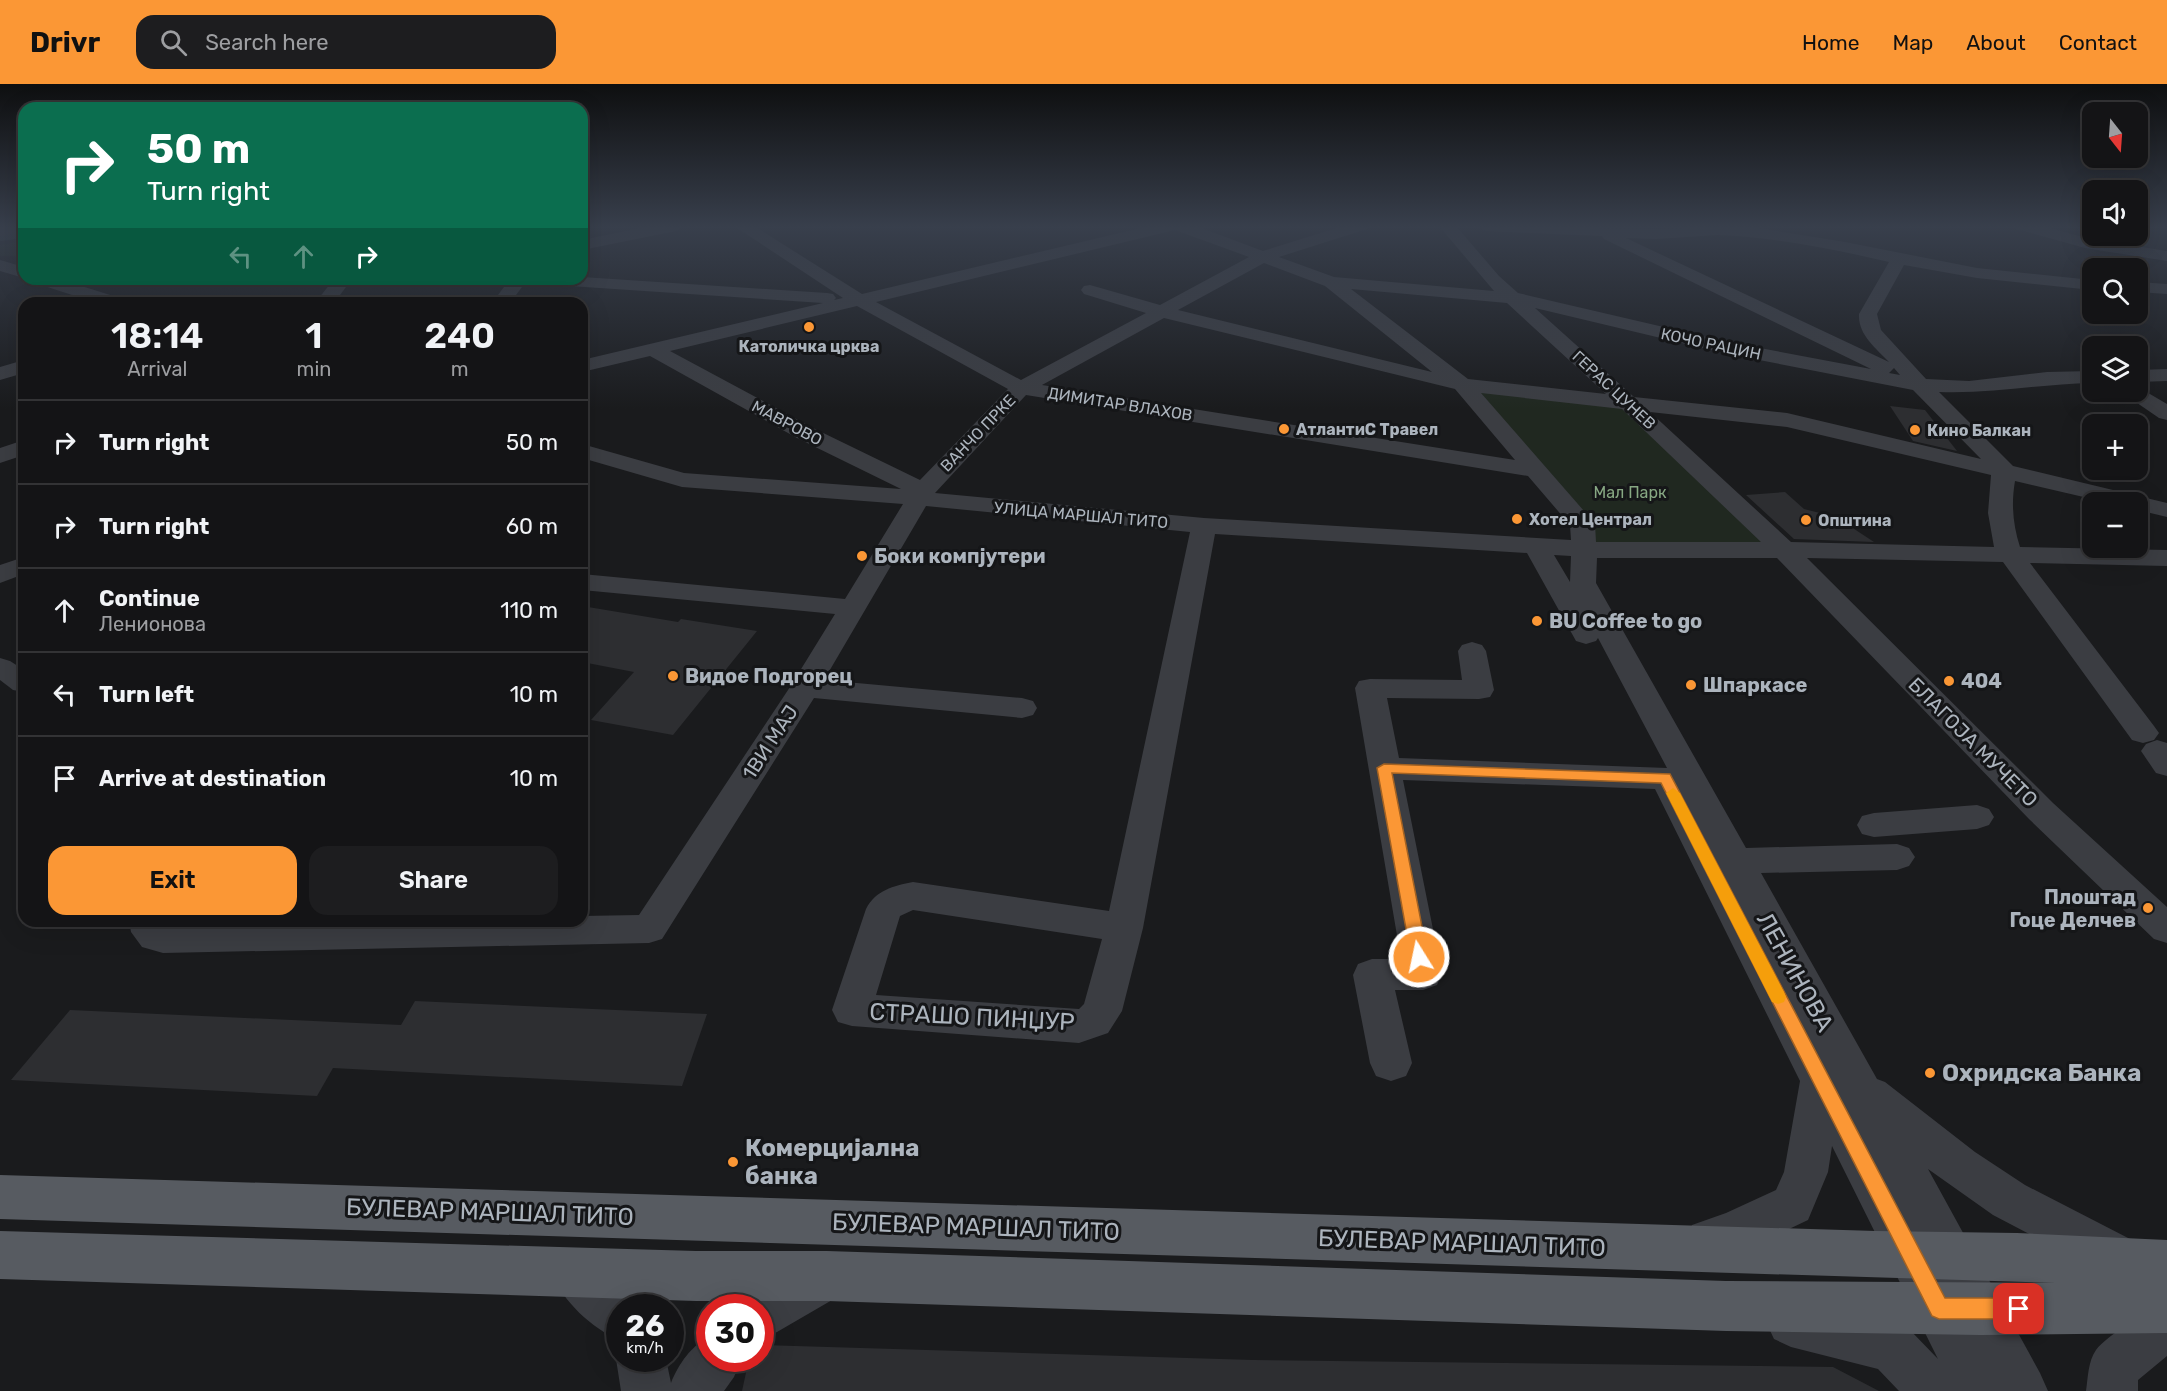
<!DOCTYPE html>
<html lang="en">
<head>
<meta charset="utf-8">
<style>
	body { margin:0; font-family:Rubik,sans-serif; background:#1d1d1f; color:#f1f3f6; height:100vh; display:flex; flex-direction:column; font-size:22px; white-space:nowrap }
	* { box-sizing:border-box; margin:0 }
	p { font-size:20px; color:#9d9ea1 }
	.icon { flex:none; width:33px; height:33px; fill:none; stroke:currentColor; stroke-width:2; stroke-linecap:round; stroke-linejoin:round }
	.map { position:relative; flex:1; overflow:hidden }
	.side { position:absolute; left:18px; top:213px; width:570px; height:630px; display:flex; flex-direction:column; background:#141416; border-radius:18px; box-shadow:0 6px 24px #0002,0 0 0 2px #333335 }
	.side>* { flex:none }
	.guide { position:absolute; left:18px; top:18px; width:570px; height:183px; border-radius:18px; box-shadow:0 6px 24px #0002,0 0 0 2px #333335; background:#0b6e4f; color:#fff; overflow:hidden }
	.needle { width:39px; rotate:163deg }
	.tools { position:absolute; left:2082px; top:18px; display:grid; gap:12px }
	.tools a { display:grid; place-items:center; width:66px; height:66px; border-radius:12px; background:#141416; box-shadow:0 6px 24px #0002,0 0 0 2px #333335; font-size:30px }
	.speed { position:absolute; left:606px; top:1210px; display:flex; gap:12px; font-size:30px; font-weight:700; text-align:center }
	.speed>* { display:grid; place-content:center; width:78px; height:78px; border-radius:50%; background:#141416; box-shadow:0 6px 24px #0002,0 0 0 2px #333335; line-height:1 }
	.speed small { font-size:15px; font-weight:400 }
	.speed .limit { border:9px solid #d22; background:#fff; color:#111 }
	.pin { position:absolute; display:grid; place-items:center; width:51px; height:51px; color:#fff; margin:-26px; border-radius:12px; box-shadow:0 3px 9px #0006 }
	.me { position:absolute; width:66px; margin:-33px; rotate:350deg; stroke-linejoin:round; filter:drop-shadow(0 0 4px #0008) }
	.turn { display:flex; align-items:center; gap:21px; height:126px; padding:0 30px; font-size:27px }
	.turn .icon { width:78px; height:78px; stroke-width:2.5 }
	.turn b { display:block; font-size:42px; line-height:51px }
	.lanes { display:flex; align-items:center; height:57px; padding:0 30px; background:#0003; justify-content:center; gap:30px; direction:ltr }
	.lanes .off { opacity:.35 }
	.eta { display:flex; justify-content:space-evenly; align-items:center; height:102px; text-align:center }
	.eta b { font-size:36px; font-weight:600; line-height:42px }
	.cta { display:flex; gap:12px; margin-top:auto; padding:12px 30px }
	.cta a { flex:1; height:69px; border-radius:18px; background:#fb9735; color:#111; font-size:24px; font-weight:600; line-height:69px; text-align:center }
	.cta a+a { background:#1d1d1f; color:#f1f3f6 }
	ul { padding:0; list-style:none }
	li { display:flex; align-items:center; gap:18px; height:84px; padding:0 30px; border-top:2px solid #333335 }
	li div { flex:1 }
	li b { display:block; font-size:22px }
	li em { font-style:normal }
	header { display:flex; align-items:center; gap:36px; box-sizing:border-box; height:84px; padding:0 30px; background:#fb9735; color:#111 }
	header strong { font-size:28px }
	nav { display:flex; gap:33px; margin-inline-start:auto; font-size:21px }
	.search { width:420px; height:54px; background:#1d1d1f; display:flex; align-items:center; gap:15px; box-sizing:border-box; padding:0 21px; border-radius:18px; color:#9d9ea1; font-size:22px }
	.map>svg:first-child { display:block }
	.green { fill:#202820 }
	.lines { fill:none; stroke-linecap:round; stroke-linejoin:round }
	.canal { fill:#2f3d42; fill-rule:evenodd }
	.building { fill:#2d2e31 }
	.minor { fill:#3b3d42; fill-rule:evenodd }
	.major { fill:#575b61; fill-rule:evenodd }
	.route { fill:#fb9735; stroke:#a36222; stroke-width:1.5 }
	.slow { fill:#f59e0b }
	.poi-dot { fill:#fb9735; stroke:#151618; stroke-width:2 }
	.labels { text-anchor:middle; dominant-baseline:central; stroke-width:6; stroke-linejoin:round; paint-order:stroke }
	.far-street-label { font-size:16px; fill:#acb4bd; stroke:#151618 }
	.far-poi-label { font-size:16px; font-weight:bold; fill:#acb4bd; stroke:#151618; text-anchor:start }
	.far-park-label { font-size:16px; fill:#87a883; stroke:#151618 }
	.poi-label { font-size:20px; font-weight:bold; fill:#acb4bd; stroke:#151618; text-anchor:start }
	.street-label { font-size:20px; fill:#acb4bd; stroke:#151618 }
	.near-street-label { font-size:24px; fill:#acb4bd; stroke:#151618 }
	.near-poi-label { font-size:24px; font-weight:bold; fill:#acb4bd; stroke:#151618; text-anchor:start }
</style>
</head>
<body>
<header>
<strong>Drivr</strong>
<div class="search"><svg class="icon" aria-label="search" viewBox="0 0 24 24"><circle cx="10" cy="10" r="6"/><path d="M15 15l6 6"/></svg>Search here</div>
<nav><a>Home</a><a>Map</a><a>About</a><a>Contact</a></nav>
</header>
<div class="map">
<svg width="2167" height="1307" viewBox="0 0 2167 1307">
	<rect width="100%" height="100%" fill="#1a1b1d"/>
	<!-- green -->
	<g class="green">
		<path d="M24 157V172H0V161Z"/>
		<path d="M1462 301 1618 321 1784 466H1601Z"/>
	</g>
	<g class="lines">
		<!-- canal -->
		<path class="canal" d="M24 144V154L0 157V147Z"/>
	</g>
	<!-- building -->
	<g class="building">
		<path d="M1890 322 1925 326 1957 367 1913 357Z"/>
		<path d="M1785 408 1804 425 1836 433 1874 458 1794 455 1746 411Z"/>
		<path d="M582 522 678 538 681 535 757 547 673 651 591 636 634 588 582 578Z"/>
		<path d="M415 917 707 930 682 1002 333 984 317 1012 11 996 70 926 401 941Z"/>
		<path d="M760 1261 1253 1276 1833 1283 1879 1307H742L749 1275H760Z"/>
	</g>
	<g class="lines">
		<!-- minor -->
		<g class="minor">
			<path d="M0 142H24V148L0 152Z"/>
			<path d="M650 142H684L676 147 582 166V156Z"/>
			<path d="M734 142H754L862 210 1149 142H1196L1263 167 1343 142H1369L1367 145 1279 173 1334 193 1494 207 1439 142H1456L1499 192 1518 209 1728 258 1871 285 1604 155 1602 152 1485 147 1477 142 1656 145 1746 142 1845 158 1977 184 2092 196V206L1977 194 1904 181 1877 230 1881 246 1926 295 1969 297 2047 288 2092 287V299C2041 300 1990 310 1939 308L2013 382 2167 419V433L2138 426V418H2105L2015 397C2011 420 2013 441 2020 463L2167 466V482L2030 479 2154 642 2159 649 2154 656 2143 659 2132 656 2003 478 1807 474 2053 719 2167 823V859L2154 855 2029 735 1777 474H1597L1596 499 1746 764 1897 760 1909 764 1915 773 1909 782 1897 786 1761 789 1877 995 1885 998 1975 1068 2025 1101 2130 1155 2137 1171 2130 1187 2113 1194 1993 1131 1928 1085 2040 1289 2048 1307H1899L1878 1285 1791 1263 1774 1255 1766 1238 1774 1221 1791 1213 1892 1239 1910 1246 1938 1275 1832 1062 1828 1088 1808 1136 1732 1172 1708 1180 1692 1173 1685 1157 1692 1141 1726 1129 1776 1106 1784 1088 1800 997 1655 705 1403 696 1442 890 1437 901 1423 906H1395L1412 979 1406 992 1391 997 1376 992 1370 979 1353 891 1358 880 1372 875H1401L1355 604 1359 597 1370 595 1462 596 1458 567 1462 561 1472 558 1482 561 1486 567 1494 606 1490 613 1479 615 1387 614 1399 674 1667 684 1598 554 1596 557 1586 560 1576 557 1527 469 1215 450 1143 844 1122 927 1108 949 1079 959 852 942 838 938 832 926 866 825C876 806 893 802 913 798L1109 827 1190 448 926 422 824 596 1022 614 1033 617 1037 624 1033 631 1022 634 814 614 662 855 649 859 163 869 142 863 131 848 129 837H167V839L582 837V832L639 831 790 603 835 530 582 506V490L845 515 903 420 682 403 582 374V360L684 389 901 405 797 354 650 272 582 288V276L823 219 525 199 510 219H492L510 195H582V193L827 209 833 210 836 214 834 216 843 214ZM1175 146 1249 173 1160 221 1090 201 1084 202 1081 206 1084 210 1146 229 1021 296 876 218ZM1717 151C1775 153 1833 165 1889 178L1859 230C1858 251 1876 264 1889 278L1626 154 1656 155ZM1264 179 1325 202 1432 288 1178 226ZM1351 205 1507 219 1606 310 1468 295ZM857 222 1008 305 920 396 813 344 670 267ZM1535 224 1728 270 1913 306 1981 375 1787 329 1634 313ZM1164 234 1455 305 1515 376 1042 301ZM1894 284 1900 291 1889 289ZM1481 309 1622 325 1761 458H1596L1595 440 1591 435ZM1026 311 1528 392 1570 441 1571 456 1204 434 935 409ZM1650 328 1787 343 1991 391 1988 429 1994 463 1791 458ZM1554 471 1571 472 1570 498ZM913 826 1102 855 1084 920 1079 925 876 911 900 832Z"/>
			<path d="M2015 142H2043L2086 154 2167 167V177L2085 164 2017 145Z"/>
			<path d="M0 176 24 183V194L0 187Z"/>
			<path d="M32 195H59L123 215 125 219H97L35 199Z"/>
			<path d="M334 195H352L334 219H315Z"/>
			<path d="M2138 198 2167 200V210L2138 208Z"/>
			<path d="M24 276V289L0 296V283Z"/>
			<path d="M2167 285V297L2138 298V286Z"/>
			<path d="M2138 303 2167 320V336L2159 334 2127 312 2123 308H2138Z"/>
			<path d="M24 356V371L0 379V364Z"/>
			<path d="M24 473V490L0 499V481Z"/>
			<path d="M0 574 10 577 24 586V608L13 606 0 596Z"/>
			<path d="M2157 656 2167 659V692L2156 689 2141 667 2146 660Z"/>
			<path d="M1977 721 1989 725 1994 733 1989 741 1977 745 1874 753 1862 750 1857 741 1862 732 1874 729Z"/>
			<path d="M575 1165 592 1172 637 1215 641 1224H620V1256C592 1245 563 1217 551 1189L558 1172Z"/>
			<path d="M822 1171 839 1178 846 1195 839 1212 777 1248 760 1255V1224H738L743 1214 805 1178Z"/>
			<path d="M2167 1218V1272L2138 1296V1307H2086C2088 1294 2088 1277 2096 1266 2107 1251 2150 1226 2167 1218Z"/>
			<path d="M710 1253V1275H741L734 1293 724 1307H621L616 1275 620 1266V1275H666L671 1299C678 1281 692 1260 710 1253Z"/>
		</g>
		<!-- major -->
		<path class="major" d="M0 1091 1876 1147 2017 1149 2167 1156V1249L1980 1251 1726 1247 827 1217H696L0 1195V1147L696 1167H827L1726 1197 2056 1199 0 1135Z"/>
	</g>
	<!-- sky -->
	<linearGradient id="sky" x2="0" y2="1"><stop stop-color="#0e0f10"/><stop offset="0.44" stop-color="#383f4c"/><stop offset="1" stop-color="#383f4c" stop-opacity="0"/></linearGradient>
	<rect width="2167" height="325" fill="url(#sky)"/>
	<!-- route -->
	<path class="route" d="M1384 680 1670 690 1945 1214H2019L2027 1217 2030 1225 2027 1232 2019 1235H1939L1932 1232 1661 699 1392 689 1428 873 1425 878 1419 880 1414 878 1411 873 1377 684Z"/>
	<!-- slow -->
	<path class="slow" d="M1673 704 1680 709 1784 908 1786 913 1784 918 1778 920 1772 918 1666 709Z"/>
	<!-- markers -->
	<g class="poi-dot">
		<circle cx="809" cy="243" r="6"/>
		<circle cx="1284" cy="345" r="6"/>
		<circle cx="1915" cy="346" r="6"/>
		<circle cx="1517" cy="435" r="6"/>
		<circle cx="1806" cy="436" r="6"/>
		<circle cx="862" cy="472" r="6"/>
		<circle cx="1537" cy="537" r="6"/>
		<circle cx="673" cy="592" r="6"/>
		<circle cx="1949" cy="597" r="6"/>
		<circle cx="1691" cy="601" r="6"/>
		<circle cx="2148" cy="824" r="6"/>
		<circle cx="1930" cy="989" r="6"/>
		<circle cx="733" cy="1078" r="6"/>
	</g>
	<g class="labels">
		<!-- far-street labels -->
		<g class="far-street-label">
			<text transform="translate(1711 260) rotate(12)">КОЧО РАЦИН</text>
			<text transform="translate(1614 306) rotate(43)">ГЕРАС ЦУНЕВ</text>
			<text transform="translate(1120 320) rotate(9)">ДИМИТАР ВЛАХОВ</text>
			<text transform="translate(787 339) rotate(28)">МАВРОВО</text>
			<text transform="translate(978 349) rotate(-46)">ВАНЧО ПРКЕ</text>
			<text transform="translate(1081 431) rotate(5)">УЛИЦА МАРШАЛ ТИТО</text>
		</g>
		<!-- far-poi labels -->
		<g class="far-poi-label">
			<text x="809" y="262" text-anchor="middle">Католичка црква</text>
			<text x="1296" y="345">АтлантиС Травел</text>
			<text x="1927" y="346">Кино Балкан</text>
			<text x="1529" y="435">Хотел Централ</text>
			<text x="1818" y="436">Општина</text>
		</g>
		<!-- far-park labels -->
		<g class="far-park-label">
			<text x="1630" y="408">Мал Парк</text>
		</g>
		<!-- poi labels -->
		<g class="poi-label">
			<text x="874" y="472">Боки компјутери</text>
			<text x="1549" y="537">BU Coffee to go</text>
			<text x="685" y="592">Видое Подгорец</text>
			<text x="1961" y="597">404</text>
			<text x="1703" y="601">Шпаркасе</text>
			<text x="2136" y="813" text-anchor="end">Плоштад<tspan x="2136" dy="23">Гоце Делчев</tspan></text>
		</g>
		<!-- street labels -->
		<g class="street-label">
			<text transform="translate(770 658) rotate(-57)">1ВИ МАЈ</text>
			<text transform="translate(1973 658) rotate(45)">БЛАГОЈА МУЧЕТО</text>
		</g>
		<!-- near-street labels -->
		<g class="near-street-label">
			<text transform="translate(1795 888) rotate(61)">ЛЕНИНОВА</text>
			<text transform="translate(972 933) rotate(3)">СТРАШО ПИНЏУР</text>
			<text transform="translate(490 1128) rotate(2)">БУЛЕВАР МАРШАЛ ТИТО</text>
			<text transform="translate(976 1143) rotate(2)">БУЛЕВАР МАРШАЛ ТИТО</text>
			<text transform="translate(1462 1159) rotate(2)">БУЛЕВАР МАРШАЛ ТИТО</text>
		</g>
		<!-- near-poi labels -->
		<g class="near-poi-label">
			<text x="1942" y="989">Охридска Банка</text>
			<text x="745" y="1064">Комерцијална<tspan x="745" dy="28">банка</tspan></text>
		</g>
	</g>
</svg>
<div class="tools">
<a><svg class="needle" viewBox="-14 -14 28 28"><path d="M0-13l5 13h-10z" fill="#e53935"/><path d="M0 13l5-13h-10z" fill="#9d9ea1"/></svg></a>
<a><svg class="icon" aria-label="sound" viewBox="0 0 24 24"><path d="M4 9h4l5-4v14l-5-4H4zM17 9q2 3 0 6"/></svg></a>
<a><svg class="icon" aria-label="search" viewBox="0 0 24 24"><circle cx="10" cy="10" r="6"/><path d="M15 15l6 6"/></svg></a>
<a><svg class="icon" aria-label="layers" viewBox="0 0 24 24"><path d="M12 4l9 5-9 5-9-5zM3 14l9 5 9-5"/></svg></a>
<a>+</a>
<a>−</a>
</div>
<div class="speed"><div>26<small>km/h</small></div><div class="limit">30</div></div>
<div class="pin" style="left:2019px;top:1225px;background:#d93025"><svg class="icon" aria-label="arrive" viewBox="0 0 24 24"><path d="M6 21V4h12l-3 4 3 4H6"/></svg></div>
<svg class="me" style="left:1419px;top:873px" viewBox="-20 -20 40 40"><circle r="17" fill="#fb9735" stroke="#fff" stroke-width="3"/><path d="M0-11L8 9 0 5-8 9z" fill="#fff"/></svg>
<div class="guide">
<div class="turn"><svg class="icon" aria-label="right" viewBox="0 0 24 24"><path d="M7 20v-9h11M14 6l5 5-5 5"/></svg><div><b>50 m</b>Turn right</div></div>
<div class="lanes"><svg class="icon off" aria-label="left" viewBox="0 0 24 24"><path d="M17 20v-9H6M10 6l-5 5 5 5"/></svg><svg class="icon off" aria-label="ahead" viewBox="0 0 24 24"><path d="M12 20V5M6 11l6-6 6 6"/></svg><svg class="icon" aria-label="right" viewBox="0 0 24 24"><path d="M7 20v-9h11M14 6l5 5-5 5"/></svg></div>
</div>
<section class="side">
<div class="eta">
<div><b>18:14</b><p>Arrival</p></div>
<div><b>1</b><p>min</p></div>
<div><b>240</b><p>m</p></div>
</div>
<ul>
<li><svg class="icon" aria-label="right" viewBox="0 0 24 24"><path d="M7 20v-9h11M14 6l5 5-5 5"/></svg><div><b>Turn right</b></div><em>50 m</em></li>
<li><svg class="icon" aria-label="right" viewBox="0 0 24 24"><path d="M7 20v-9h11M14 6l5 5-5 5"/></svg><div><b>Turn right</b></div><em>60 m</em></li>
<li><svg class="icon" aria-label="ahead" viewBox="0 0 24 24"><path d="M12 20V5M6 11l6-6 6 6"/></svg><div><b>Continue</b><p>Ленионова</p></div><em>110 m</em></li>
<li><svg class="icon" aria-label="left" viewBox="0 0 24 24"><path d="M17 20v-9H6M10 6l-5 5 5 5"/></svg><div><b>Turn left</b></div><em>10 m</em></li>
<li><svg class="icon" aria-label="arrive" viewBox="0 0 24 24"><path d="M6 21V4h12l-3 4 3 4H6"/></svg><div><b>Arrive at destination</b></div><em>10 m</em></li>
</ul>
<div class="cta"><a>Exit</a><a>Share</a></div>
</section>
</div>
</body>
</html>
